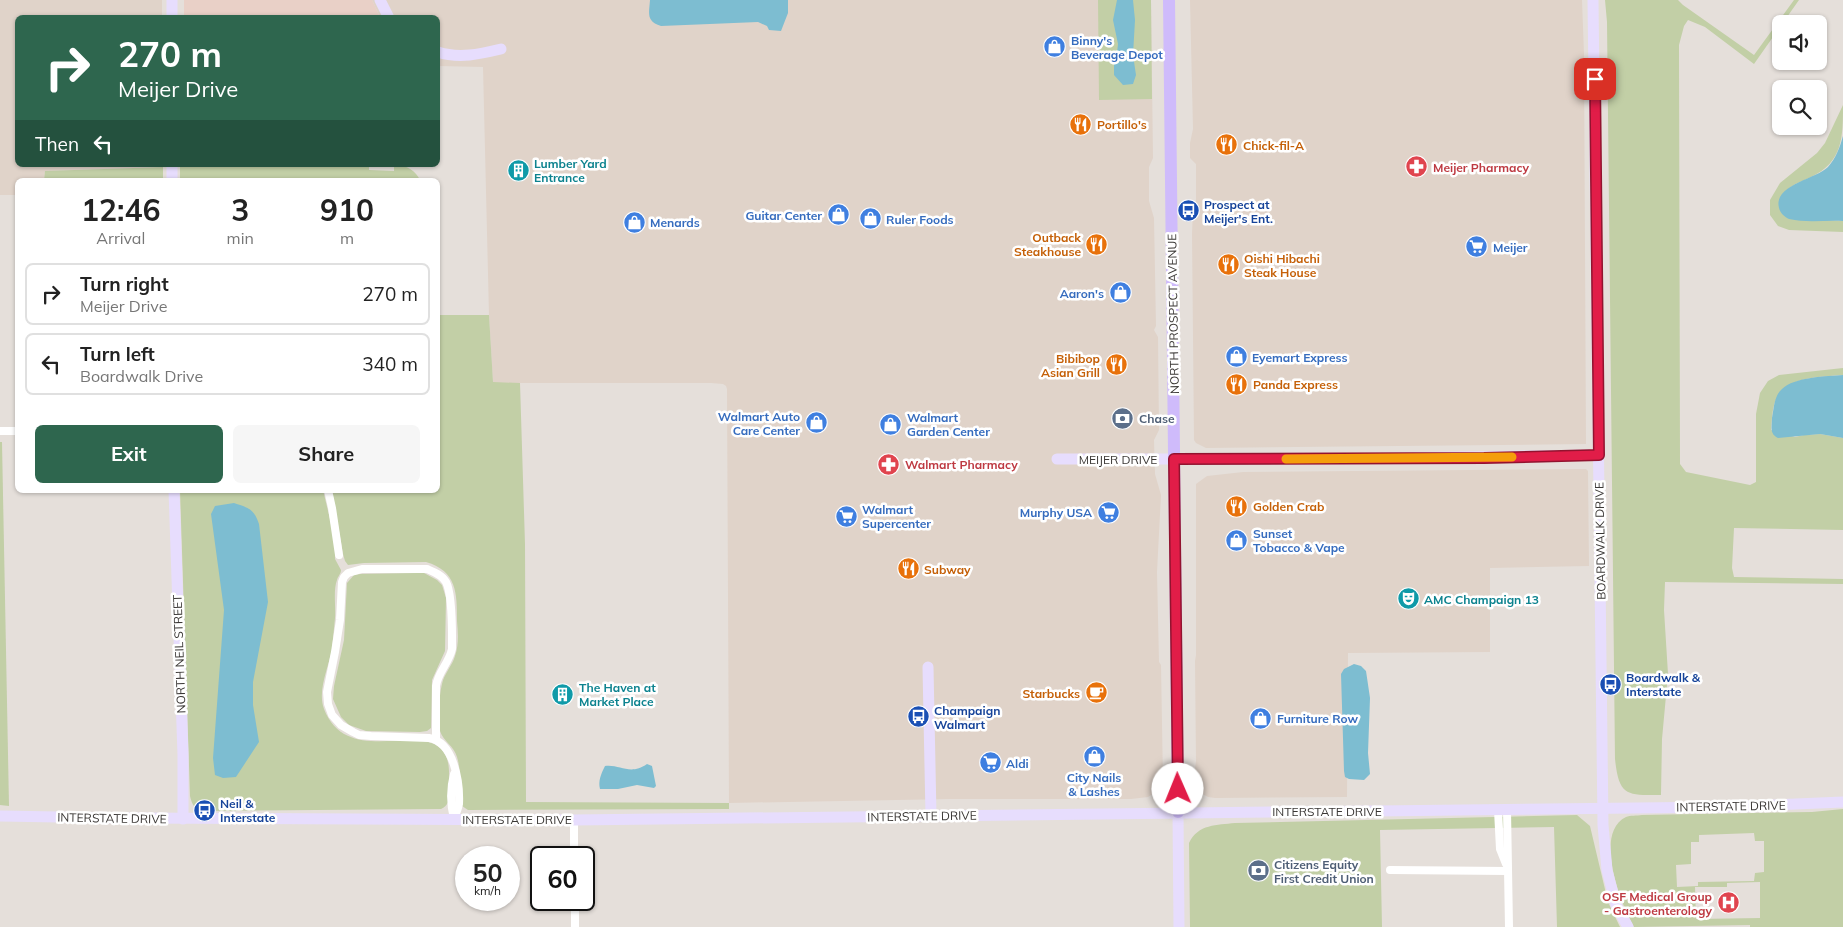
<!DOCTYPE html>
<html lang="en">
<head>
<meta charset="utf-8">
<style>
	body { margin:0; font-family:Mulish,sans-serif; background:#f6f6f6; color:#222; height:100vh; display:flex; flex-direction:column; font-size:19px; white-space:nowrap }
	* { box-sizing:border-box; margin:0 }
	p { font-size:16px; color:#767676 }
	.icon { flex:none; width:28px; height:28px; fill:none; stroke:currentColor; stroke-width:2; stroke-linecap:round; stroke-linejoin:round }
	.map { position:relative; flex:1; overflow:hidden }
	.drawer { position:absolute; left:15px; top:178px; width:425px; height:315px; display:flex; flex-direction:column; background:#fff; border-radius:8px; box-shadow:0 1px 4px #0004 }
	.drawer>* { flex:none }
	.top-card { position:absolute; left:15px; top:15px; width:425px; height:152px; border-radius:8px; box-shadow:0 1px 4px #0004; background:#2e664e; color:#fff; overflow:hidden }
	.buttons { position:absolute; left:1772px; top:15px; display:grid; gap:10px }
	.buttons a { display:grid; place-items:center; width:55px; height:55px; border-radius:8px; background:#fff; box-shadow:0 1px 4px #0004; font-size:25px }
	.speed { position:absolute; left:455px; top:846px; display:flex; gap:10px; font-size:25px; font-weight:700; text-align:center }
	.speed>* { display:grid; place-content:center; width:65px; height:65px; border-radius:50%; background:#fff; box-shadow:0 1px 4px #0004; line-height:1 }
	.speed small { font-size:12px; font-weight:400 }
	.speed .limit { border:2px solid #111; border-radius:8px; background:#fff; color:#111 }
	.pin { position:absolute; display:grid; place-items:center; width:42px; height:42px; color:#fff; margin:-21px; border-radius:10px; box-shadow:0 2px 8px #0006 }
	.me { position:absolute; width:55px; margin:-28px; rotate:359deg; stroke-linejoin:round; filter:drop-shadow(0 0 4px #0008) }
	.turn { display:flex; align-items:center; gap:18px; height:105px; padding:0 20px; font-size:22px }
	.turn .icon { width:65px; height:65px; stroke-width:2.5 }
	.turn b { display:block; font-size:35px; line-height:42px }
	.then { display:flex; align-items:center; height:48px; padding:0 20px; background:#0003; gap:10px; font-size:19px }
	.eta { display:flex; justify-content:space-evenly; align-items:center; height:85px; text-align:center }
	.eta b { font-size:30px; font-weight:700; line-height:35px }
	.action { display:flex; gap:10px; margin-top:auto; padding:10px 20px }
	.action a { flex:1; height:58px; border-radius:8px; background:#2e664e; color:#fff; font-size:20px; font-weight:700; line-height:58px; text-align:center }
	.action a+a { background:#f6f6f6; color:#222 }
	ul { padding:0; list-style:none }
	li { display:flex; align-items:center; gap:15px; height:62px; margin:0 10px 8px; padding:0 10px; border:2px solid #e0e0e0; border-radius:8px }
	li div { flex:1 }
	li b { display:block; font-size:19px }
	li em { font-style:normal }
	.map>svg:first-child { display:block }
	.built { fill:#e0d3c9 }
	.medical { fill:#e9d0c7 }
	.green { fill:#c2cfa6; fill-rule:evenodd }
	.water { fill:#7dbdd1 }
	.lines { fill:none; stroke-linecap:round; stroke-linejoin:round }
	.street { stroke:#fff; stroke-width:8 }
	.secondary { stroke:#e7ddfd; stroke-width:11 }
	.primary { stroke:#cfbbfb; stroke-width:12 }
	.route-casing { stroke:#92132f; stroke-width:12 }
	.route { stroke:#e11d48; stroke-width:9 }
	.slow { stroke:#f59e0b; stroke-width:9 }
	.labels { text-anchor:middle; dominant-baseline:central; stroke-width:5; stroke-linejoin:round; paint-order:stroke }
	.shop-label { font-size:12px; font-weight:bold; fill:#366cbe; stroke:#fff; text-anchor:start }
	.food-label { font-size:12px; font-weight:bold; fill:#c56008; stroke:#fff; text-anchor:start }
	.culture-label { font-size:12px; font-weight:bold; fill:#0d838f; stroke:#fff; text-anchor:start }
	.health-label { font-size:12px; font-weight:bold; fill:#be3a42; stroke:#fff; text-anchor:start }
	.transit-label { font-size:12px; font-weight:bold; fill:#164399; stroke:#fff; text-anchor:start }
	.street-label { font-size:12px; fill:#3a3735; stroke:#fff }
	.service-label { font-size:12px; font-weight:bold; fill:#4e5e75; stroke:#fff; text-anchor:start }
</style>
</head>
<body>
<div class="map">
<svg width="1843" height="927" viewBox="0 0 1843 927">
	<rect width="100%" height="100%" fill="#e5dfda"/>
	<!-- built -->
	<g class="built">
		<path d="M0 0H162V17L18 18V165H163V167L45 171 44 180H18L17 195H0Z"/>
		<path d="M372 0H1151L1153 158 1149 167V201L1154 218 1156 326 1154 330 1158 337 1159 430 1154 440 1155 474 1161 495 1157 572 1159 662 1161 665 1163 782 1159 790 1148 797 1131 799H950L729 803 727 389 726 386 723 384 711 383H493L489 315 483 67 438 66V18L380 17Z"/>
		<path d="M1190 0H1582L1584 54 1586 444 1206 448 1196 443 1194 440 1192 234 1193 210 1196 204V164L1190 158V143L1193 129Z"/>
		<path d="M1586 469 1588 471 1589 566 1490 568V652L1348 653 1347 797 1215 798 1208 797 1199 792V784L1194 778 1196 761 1195 661 1196 655V484L1207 476 1243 472Z"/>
	</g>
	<!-- medical -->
	<path class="medical" d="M184 0H372L380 17H184Z"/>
	<!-- green -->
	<g class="green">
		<path d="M1098 0H1151L1152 99 1099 100Z"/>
		<path d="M1605 0H1678L1683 5 1754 55 1794 0H1799L1754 64 1705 27 1688 20 1684 26 1679 45 1680 464 1686 472 1750 485 1756 482V414L1760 393 1768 381 1779 375 1843 368V375C1819 377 1785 376 1775 402 1772 410 1772 421 1771 430L1795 437 1804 435 1820 434 1843 438V530L1734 528 1732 568 1734 577 1843 579V584L1665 582 1664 610 1668 674 1662 739 1661 795C1627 795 1619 797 1615 759L1607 22Z"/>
		<path d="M1843 105C1843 137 1843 162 1811 177 1795 185 1792 183 1780 199L1826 220 1843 221V232L1789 230 1778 226 1770 215V200L1780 183 1817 153 1825 143Z"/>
		<path d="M180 165H369V170L394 171V166C405 164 415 170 420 180H180Z"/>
		<path d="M163 167V180H44L45 171Z"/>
		<path d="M438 315H489L493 382 520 383 525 544 526 802 729 803V809L468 810 462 806C459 790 462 773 457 757 454 746 443 741 440 731 440 716 438 699 442 684 444 674 452 666 455 656 459 644 458 633 457 621 457 593 457 571 426 562L364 563 348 565 345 561 343 554 332 490H438Z"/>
		<path d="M0 442H2L9 806 0 805Z"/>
		<path d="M180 490H323L330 519 335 546V559L341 570C341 574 338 576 337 580 333 590 336 608 335 618 334 628 333 639 332 649 329 667 317 690 324 709 348 771 428 717 446 756 450 765 449 776 449 786 449 795 451 805 441 809L204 811C195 810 192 805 190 796Z"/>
		<path d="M417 573H424L437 580 442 585 446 598 445 651 432 680 431 728 427 731 420 732 366 731 349 725 341 717 333 699 334 686 344 640 347 583 354 575 360 574Z"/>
		<path d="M1843 809V927H1750V925L1634 927C1621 905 1593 833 1626 817 1630 815 1637 816 1642 815L1812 812ZM1754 833 1755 841H1764V872L1755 873 1754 881 1698 882V886L1677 887 1676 865 1691 864V842H1699V835ZM1760 882V918L1696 919 1695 887H1727V883Z"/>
		<path d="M1577 815 1590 826 1608 902 1620 927H1557L1554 827 1380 830 1382 927H1190L1189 843C1198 824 1217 825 1235 823Z"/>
	</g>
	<!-- water -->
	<g class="water">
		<path d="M650 0H788V13L781 31 769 30 767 26 758 22 661 26C646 21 649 14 650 0Z"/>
		<path d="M1117 0H1133L1135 20 1133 55 1136 75 1133 84 1123 85 1114 75V63L1117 53 1118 44 1113 20Z"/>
		<path d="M1843 136V221C1826 220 1806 223 1789 219 1785 217 1780 213 1779 208 1773 185 1816 179 1828 167 1836 158 1840 147 1843 136Z"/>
		<path d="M1843 375V438L1820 434 1778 438C1769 434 1772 426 1772 418 1774 408 1774 396 1782 389 1794 377 1827 376 1843 375Z"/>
		<path d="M234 503C249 508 254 509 259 524L268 602 253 682V705L259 742 236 777 223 778 215 775 213 758 224 610 211 514 215 506Z"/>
		<path d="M1354 664 1361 666 1366 671 1370 698 1368 753 1370 774 1364 780 1349 779 1345 777 1344 771 1341 674 1344 669Z"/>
		<path d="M647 764 652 766 656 786 654 788 637 785 618 789H600C598 781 601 774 605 766 620 764 630 776 647 764Z"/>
	</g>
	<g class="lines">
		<!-- street -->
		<g class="street">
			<path d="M0 431H18"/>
			<path d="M328 490 332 508 339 555"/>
			<path d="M436 739V686C438 672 449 663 452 649 452 634 453 595 446 582 442 575 434 572 427 569H362L348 573 344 577 342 582 340 620 335 652 327 692 328 704 332 715 341 725 353 732 359 735 371 736 429 738C454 742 460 782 459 804 458 809 456 814 454 819"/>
			<path d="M1498 810 1500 849 1506 864"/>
			<path d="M1507 810 1509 927"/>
			<path d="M454 819C450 803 450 789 454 774"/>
			<path d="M574 820V858"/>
			<path d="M1390 870 1508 871"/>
			<path d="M575 900V927"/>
		</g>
		<!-- secondary -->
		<g class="secondary">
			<path d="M380 0 389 18"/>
			<path d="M1593 0 1603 825 1607 870 1616 905 1628 927"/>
			<path d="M172 18V0"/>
			<path d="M438 52C459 59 480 54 501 49"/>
			<path d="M172 165V180"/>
			<path d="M1057 459H1324L1599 455"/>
			<path d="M174 490 183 755V819"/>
			<path d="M928 667 931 816"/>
			<path d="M1178 812 1179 927"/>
			<path d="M0 816 118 818 574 820 1726 807 1843 802"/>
		</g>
		<!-- primary -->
		<path class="primary" d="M1169 0 1178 812"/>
	</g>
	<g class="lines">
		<defs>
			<path id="route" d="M1178 789 1174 459 1484 458 1599 455 1595 79"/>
		</defs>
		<!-- route casing -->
		<use href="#route" class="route-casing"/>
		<!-- route -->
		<use href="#route" class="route"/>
		<!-- slow -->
		<path class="slow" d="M1286 459 1512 457"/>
	</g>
	<!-- icons -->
	<defs>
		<symbol id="shop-disc" viewBox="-11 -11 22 22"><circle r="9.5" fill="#3f7fe0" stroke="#fff"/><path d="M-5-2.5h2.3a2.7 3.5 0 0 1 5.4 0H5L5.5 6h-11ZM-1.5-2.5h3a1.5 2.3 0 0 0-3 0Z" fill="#fff"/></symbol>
		<symbol id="restaurant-disc" viewBox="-11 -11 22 22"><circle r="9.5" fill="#e8710a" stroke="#fff"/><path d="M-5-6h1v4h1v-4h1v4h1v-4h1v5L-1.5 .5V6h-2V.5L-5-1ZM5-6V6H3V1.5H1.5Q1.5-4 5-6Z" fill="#fff"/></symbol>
		<symbol id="pharmacy-disc" viewBox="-11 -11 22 22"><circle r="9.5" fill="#e0444e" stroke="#fff"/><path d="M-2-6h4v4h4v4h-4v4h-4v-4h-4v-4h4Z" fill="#fff"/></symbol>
		<symbol id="building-disc" viewBox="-11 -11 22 22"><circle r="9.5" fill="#0f9aa8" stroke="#fff"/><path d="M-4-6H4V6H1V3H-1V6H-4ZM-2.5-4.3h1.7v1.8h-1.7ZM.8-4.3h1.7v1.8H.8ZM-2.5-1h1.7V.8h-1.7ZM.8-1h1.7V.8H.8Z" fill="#fff"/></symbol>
		<symbol id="bus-disc" viewBox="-11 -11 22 22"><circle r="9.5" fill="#1a4fb4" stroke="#fff"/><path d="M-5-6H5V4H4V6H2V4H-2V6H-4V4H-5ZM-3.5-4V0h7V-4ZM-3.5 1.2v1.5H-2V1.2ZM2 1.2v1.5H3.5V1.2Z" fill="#fff"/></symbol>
		<symbol id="supermarket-disc" viewBox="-11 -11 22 22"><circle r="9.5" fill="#3f7fe0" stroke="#fff"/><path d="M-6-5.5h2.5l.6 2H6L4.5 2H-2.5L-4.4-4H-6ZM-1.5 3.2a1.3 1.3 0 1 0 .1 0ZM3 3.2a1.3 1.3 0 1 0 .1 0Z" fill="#fff"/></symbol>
		<symbol id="bank-disc" viewBox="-11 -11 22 22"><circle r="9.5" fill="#5c6f8a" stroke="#fff"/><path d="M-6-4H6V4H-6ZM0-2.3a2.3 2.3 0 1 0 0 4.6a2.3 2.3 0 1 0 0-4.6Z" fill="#fff"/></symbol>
		<symbol id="theatre-disc" viewBox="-11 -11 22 22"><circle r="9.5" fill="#0f9aa8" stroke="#fff"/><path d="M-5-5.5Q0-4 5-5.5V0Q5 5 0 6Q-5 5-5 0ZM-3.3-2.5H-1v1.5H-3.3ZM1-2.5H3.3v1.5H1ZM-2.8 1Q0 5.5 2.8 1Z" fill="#fff"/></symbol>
		<symbol id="cafe-disc" viewBox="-11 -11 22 22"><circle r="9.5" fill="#e8710a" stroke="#fff"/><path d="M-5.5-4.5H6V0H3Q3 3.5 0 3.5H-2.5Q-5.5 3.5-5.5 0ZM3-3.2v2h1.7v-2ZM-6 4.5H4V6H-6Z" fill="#fff"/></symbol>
		<symbol id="hospital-disc" viewBox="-11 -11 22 22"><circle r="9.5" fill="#e0444e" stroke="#fff"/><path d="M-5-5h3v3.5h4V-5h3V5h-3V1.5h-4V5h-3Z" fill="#fff"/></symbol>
	</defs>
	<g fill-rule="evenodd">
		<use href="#shop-disc" x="1042" y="34" width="25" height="25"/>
		<use href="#restaurant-disc" x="1068" y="112" width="25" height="25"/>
		<use href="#restaurant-disc" x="1214" y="132" width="25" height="25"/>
		<use href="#pharmacy-disc" x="1404" y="154" width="25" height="25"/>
		<use href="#building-disc" x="506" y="158" width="25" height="25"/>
		<use href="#bus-disc" x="1176" y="198" width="25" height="25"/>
		<use href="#shop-disc" x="826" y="202" width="25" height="25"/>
		<use href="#shop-disc" x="858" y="206" width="25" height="25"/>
		<use href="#shop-disc" x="622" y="210" width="25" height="25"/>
		<use href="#restaurant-disc" x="1084" y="232" width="25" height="25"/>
		<use href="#supermarket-disc" x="1464" y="234" width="25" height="25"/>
		<use href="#restaurant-disc" x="1216" y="252" width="25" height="25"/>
		<use href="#shop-disc" x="1108" y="280" width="25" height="25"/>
		<use href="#shop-disc" x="1224" y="344" width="25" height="25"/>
		<use href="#restaurant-disc" x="1104" y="352" width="25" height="25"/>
		<use href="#restaurant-disc" x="1224" y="372" width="25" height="25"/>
		<use href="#bank-disc" x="1110" y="406" width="25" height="25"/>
		<use href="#shop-disc" x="804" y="410" width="25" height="25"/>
		<use href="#shop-disc" x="878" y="412" width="25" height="25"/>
		<use href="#pharmacy-disc" x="876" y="452" width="25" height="25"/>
		<use href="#restaurant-disc" x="1224" y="494" width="25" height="25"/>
		<use href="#supermarket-disc" x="1096" y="500" width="25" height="25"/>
		<use href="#supermarket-disc" x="834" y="504" width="25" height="25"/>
		<use href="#shop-disc" x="1224" y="528" width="25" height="25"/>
		<use href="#restaurant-disc" x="896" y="556" width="25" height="25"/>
		<use href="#theatre-disc" x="1396" y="586" width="25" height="25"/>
		<use href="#bus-disc" x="1598" y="672" width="25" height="25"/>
		<use href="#cafe-disc" x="1084" y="680" width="25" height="25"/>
		<use href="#building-disc" x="550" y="682" width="25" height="25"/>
		<use href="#bus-disc" x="906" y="704" width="25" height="25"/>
		<use href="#shop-disc" x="1248" y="706" width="25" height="25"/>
		<use href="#shop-disc" x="1082" y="744" width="25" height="25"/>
		<use href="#supermarket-disc" x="978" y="750" width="25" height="25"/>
		<use href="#bus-disc" x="192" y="798" width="25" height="25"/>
		<use href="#bank-disc" x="1246" y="858" width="25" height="25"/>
		<use href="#hospital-disc" x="1716" y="890" width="25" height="25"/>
	</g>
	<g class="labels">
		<!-- shop labels -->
		<g class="shop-label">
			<text x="1071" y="40">Binny's<tspan x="1071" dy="14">Beverage Depot</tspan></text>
			<text x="822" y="215" text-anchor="end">Guitar Center</text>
			<text x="886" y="219">Ruler Foods</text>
			<text x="650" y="222">Menards</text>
			<text x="1493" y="247">Meijer</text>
			<text x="1104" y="293" text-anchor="end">Aaron's</text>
			<text x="1252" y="357">Eyemart Express</text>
			<text x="800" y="416" text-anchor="end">Walmart Auto<tspan x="800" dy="14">Care Center</tspan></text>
			<text x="907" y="417">Walmart<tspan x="907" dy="14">Garden Center</tspan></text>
			<text x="862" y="509">Walmart<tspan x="862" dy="14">Supercenter</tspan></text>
			<text x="1092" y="512" text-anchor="end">Murphy USA</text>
			<text x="1253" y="533">Sunset<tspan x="1253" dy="14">Tobacco &amp; Vape</tspan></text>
			<text x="1277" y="718">Furniture Row</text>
			<text x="1006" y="763">Aldi</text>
			<text x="1094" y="777" text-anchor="middle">City Nails<tspan x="1094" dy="14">&amp; Lashes</tspan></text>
		</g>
		<!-- food labels -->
		<g class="food-label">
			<text x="1097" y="124">Portillo's</text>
			<text x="1243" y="145">Chick-fil-A</text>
			<text x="1081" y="237" text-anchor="end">Outback<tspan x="1081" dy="14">Steakhouse</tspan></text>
			<text x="1244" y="258">Oishi Hibachi<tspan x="1244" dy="14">Steak House</tspan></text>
			<text x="1100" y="358" text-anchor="end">Bibibop<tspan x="1100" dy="14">Asian Grill</tspan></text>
			<text x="1253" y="384">Panda Express</text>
			<text x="1253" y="506">Golden Crab</text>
			<text x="924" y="569">Subway</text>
			<text x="1080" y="693" text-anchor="end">Starbucks</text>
		</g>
		<!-- culture labels -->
		<g class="culture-label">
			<text x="534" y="163">Lumber Yard<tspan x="534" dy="14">Entrance</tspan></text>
			<text x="1424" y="599">AMC Champaign 13</text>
			<text x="579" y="687">The Haven at<tspan x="579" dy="14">Market Place</tspan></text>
		</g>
		<!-- health labels -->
		<g class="health-label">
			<text x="1433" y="167">Meijer Pharmacy</text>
			<text x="905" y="464">Walmart Pharmacy</text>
			<text x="1712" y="896" text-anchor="end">OSF Medical Group<tspan x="1712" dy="14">- Gastroenterology</tspan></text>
		</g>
		<!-- transit labels -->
		<g class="transit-label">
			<text x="1204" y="204">Prospect at<tspan x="1204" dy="14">Meijer's Ent.</tspan></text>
			<text x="1626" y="677">Boardwalk &amp;<tspan x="1626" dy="14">Interstate</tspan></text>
			<text x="934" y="710">Champaign<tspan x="934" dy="14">Walmart</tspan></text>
			<text x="220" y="803">Neil &amp;<tspan x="220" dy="14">Interstate</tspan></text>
		</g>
		<!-- street labels -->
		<g class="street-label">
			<text transform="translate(1173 314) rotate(-91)">NORTH PROSPECT AVENUE</text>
			<text x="1118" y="459">MEIJER DRIVE</text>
			<text transform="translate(1600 541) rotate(-91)">BOARDWALK DRIVE</text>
			<text transform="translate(179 654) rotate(-92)">NORTH NEIL STREET</text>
			<text transform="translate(1731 806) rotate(-1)">INTERSTATE DRIVE</text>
			<text x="1327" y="811">INTERSTATE DRIVE</text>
			<text transform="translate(922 816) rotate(-1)">INTERSTATE DRIVE</text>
			<text transform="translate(112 818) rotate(1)">INTERSTATE DRIVE</text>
			<text x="517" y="819">INTERSTATE DRIVE</text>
		</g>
		<!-- service labels -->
		<g class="service-label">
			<text x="1139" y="418">Chase</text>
			<text x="1274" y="864">Citizens Equity<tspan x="1274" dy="14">First Credit Union</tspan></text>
		</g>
	</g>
</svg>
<div class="buttons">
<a><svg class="icon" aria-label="sound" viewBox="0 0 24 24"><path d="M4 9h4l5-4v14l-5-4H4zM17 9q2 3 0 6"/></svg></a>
<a><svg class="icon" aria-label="search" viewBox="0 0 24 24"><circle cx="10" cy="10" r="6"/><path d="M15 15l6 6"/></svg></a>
</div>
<div class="speed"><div>50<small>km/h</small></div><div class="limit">60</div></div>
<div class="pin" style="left:1595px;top:79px;background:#d93025"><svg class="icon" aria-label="arrive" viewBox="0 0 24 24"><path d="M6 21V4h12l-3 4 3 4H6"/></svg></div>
<svg class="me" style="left:1178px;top:789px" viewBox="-20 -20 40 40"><circle r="19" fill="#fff"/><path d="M0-13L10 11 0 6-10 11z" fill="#e11d48"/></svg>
<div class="top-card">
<div class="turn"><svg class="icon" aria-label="right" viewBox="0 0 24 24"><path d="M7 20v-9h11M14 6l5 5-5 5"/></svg><div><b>270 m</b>Meijer Drive</div></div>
<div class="then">Then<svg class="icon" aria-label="left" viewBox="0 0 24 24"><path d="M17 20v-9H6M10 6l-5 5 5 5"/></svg></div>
</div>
<section class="drawer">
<div class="eta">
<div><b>12:46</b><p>Arrival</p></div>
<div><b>3</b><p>min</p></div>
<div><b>910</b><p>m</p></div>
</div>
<ul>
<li><svg class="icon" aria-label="right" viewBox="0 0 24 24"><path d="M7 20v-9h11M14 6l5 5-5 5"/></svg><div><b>Turn right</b><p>Meijer Drive</p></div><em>270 m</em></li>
<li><svg class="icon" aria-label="left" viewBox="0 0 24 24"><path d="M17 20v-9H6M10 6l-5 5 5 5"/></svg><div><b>Turn left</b><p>Boardwalk Drive</p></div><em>340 m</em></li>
</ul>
<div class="action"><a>Exit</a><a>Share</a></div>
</section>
</div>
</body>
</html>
